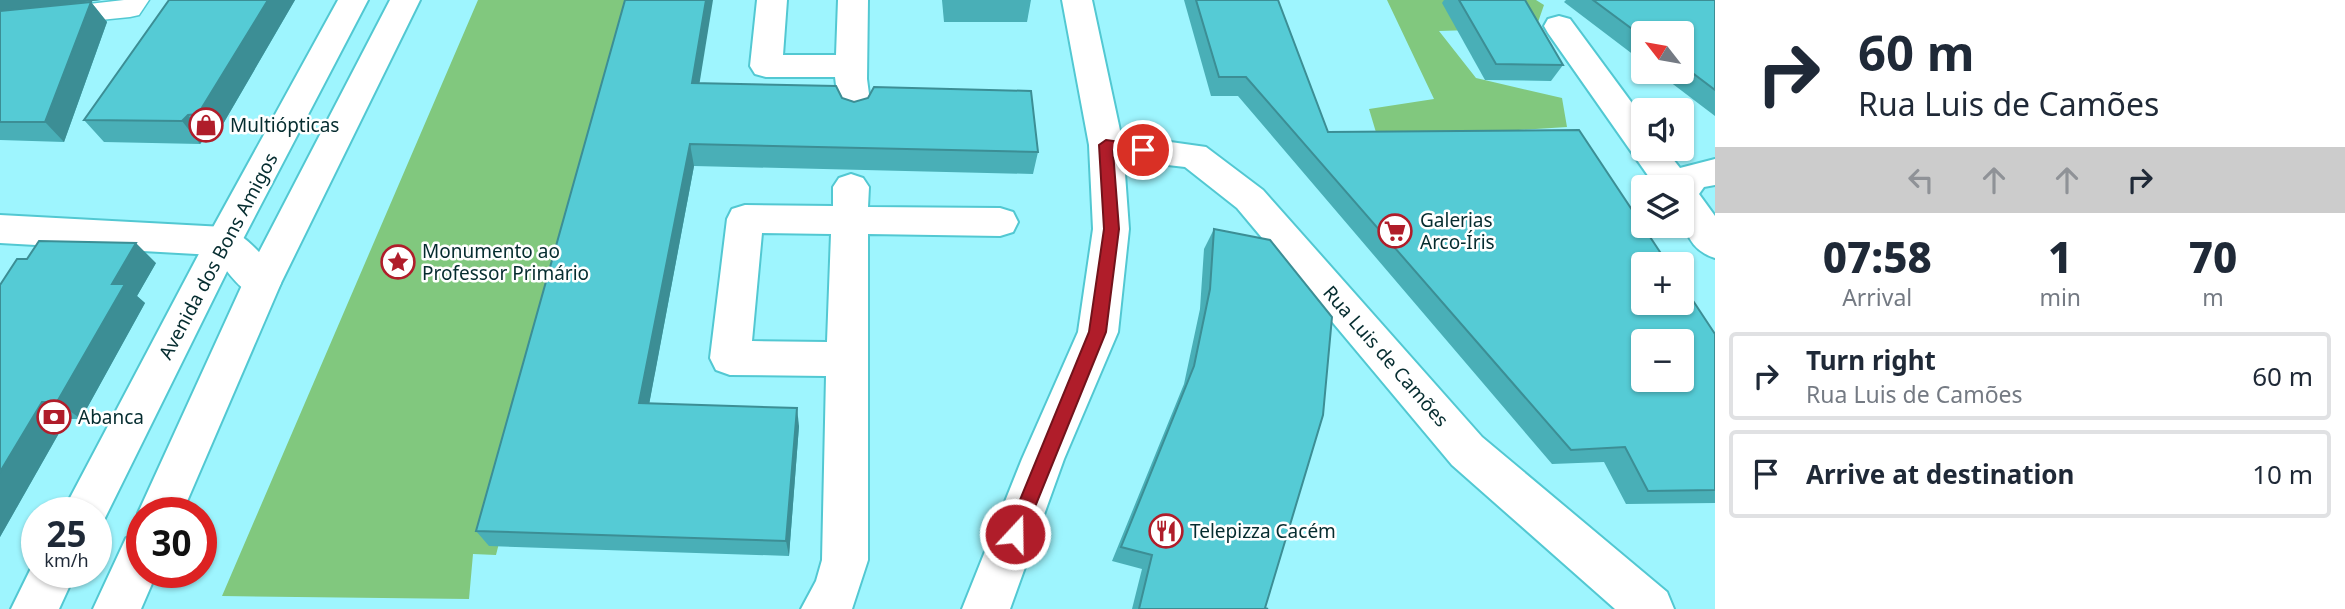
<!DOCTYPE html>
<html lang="en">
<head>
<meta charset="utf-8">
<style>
	body { margin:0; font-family:"Noto Sans",sans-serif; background:#f2f2f3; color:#1f2937; height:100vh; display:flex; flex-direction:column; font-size:26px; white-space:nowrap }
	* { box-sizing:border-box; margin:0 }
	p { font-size:23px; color:#747a83 }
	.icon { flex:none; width:38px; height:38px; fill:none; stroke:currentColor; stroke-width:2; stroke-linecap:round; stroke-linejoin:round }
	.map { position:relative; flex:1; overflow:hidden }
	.panel { display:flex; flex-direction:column; background:#fff; width:630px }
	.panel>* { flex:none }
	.top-card { background:#fff; color:#1f2937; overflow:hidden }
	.needle { width:46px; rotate:301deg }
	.buttons { position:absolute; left:1631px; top:21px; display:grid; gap:14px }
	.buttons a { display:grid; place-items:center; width:63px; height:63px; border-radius:7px; background:#fff; box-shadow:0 2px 5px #0004; font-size:35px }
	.speed { position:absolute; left:21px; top:497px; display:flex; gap:14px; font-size:35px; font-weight:700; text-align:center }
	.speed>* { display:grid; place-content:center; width:91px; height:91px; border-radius:50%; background:#fff; box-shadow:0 2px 5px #0004; line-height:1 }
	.speed small { font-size:18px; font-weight:400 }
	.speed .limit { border:10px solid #d22; background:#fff; color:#111 }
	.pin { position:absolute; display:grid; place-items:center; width:60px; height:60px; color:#fff; margin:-30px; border:4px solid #fff; border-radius:50%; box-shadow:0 2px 7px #0007 }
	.me { position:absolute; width:77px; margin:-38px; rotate:21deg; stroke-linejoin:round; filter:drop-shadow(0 0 5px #0008) }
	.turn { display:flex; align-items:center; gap:24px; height:147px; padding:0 28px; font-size:32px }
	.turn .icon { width:91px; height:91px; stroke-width:2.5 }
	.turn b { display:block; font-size:49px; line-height:60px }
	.lanes { display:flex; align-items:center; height:66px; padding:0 28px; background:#0003; justify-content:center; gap:35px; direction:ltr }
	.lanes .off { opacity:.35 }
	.eta { display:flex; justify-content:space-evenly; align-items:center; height:119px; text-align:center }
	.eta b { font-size:42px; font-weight:800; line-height:49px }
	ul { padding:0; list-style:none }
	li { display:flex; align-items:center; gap:21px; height:88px; margin:0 14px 10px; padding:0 14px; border:4px solid #e0e1e3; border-radius:7px }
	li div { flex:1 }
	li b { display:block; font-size:26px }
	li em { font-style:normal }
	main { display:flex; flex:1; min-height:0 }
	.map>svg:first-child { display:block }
	.green { fill:#81c87e }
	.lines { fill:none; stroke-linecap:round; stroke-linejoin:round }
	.lane-casing { stroke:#52c8d2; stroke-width:3 }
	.street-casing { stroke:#52c8d2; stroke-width:4 }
	.secondary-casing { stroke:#52c8d2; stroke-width:4 }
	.lane { fill:#fff; fill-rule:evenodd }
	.street { fill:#fff; fill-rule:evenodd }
	.secondary { fill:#fff; fill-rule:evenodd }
	.wall { fill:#49afb7 }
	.shaded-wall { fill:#3c8e95 }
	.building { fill:#55cbd5; stroke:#3c8e95; stroke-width:2; fill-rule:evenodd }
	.route { fill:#b01d2a; stroke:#72131b; stroke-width:2 }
	.labels { text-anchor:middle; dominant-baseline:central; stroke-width:5; stroke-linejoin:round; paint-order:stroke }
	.poi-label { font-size:19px; fill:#052c2f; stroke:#fff; text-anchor:start }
	.street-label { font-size:19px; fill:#052c2f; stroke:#fff }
</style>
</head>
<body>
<main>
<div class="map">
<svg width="1715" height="609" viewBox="0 0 1715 609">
	<rect width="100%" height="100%" fill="#9ef5fe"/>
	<!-- green -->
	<g class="green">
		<path d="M478 0H636L496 555 473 554 469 599 222 596Z"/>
		<path d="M1387 0H1536L1544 5 1536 28 1439 31 1476 78 1562 98 1567 127 1378 139 1369 109 1434 99Z"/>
	</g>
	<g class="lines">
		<defs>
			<path id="lane" d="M124 0H149L139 15 130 17 0 30V14Z"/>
			<g id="street">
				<path d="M757 0H787L783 55H836L838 0H868L867 79 871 109 867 117 855 121 843 117 839 109 835 77H766L755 74 750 66Z"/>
				<path d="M1062 0H1092L1121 135 1206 147 1263 190 1482 437 1667 592 1674 609H1615L1452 465 1237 208 1185 167 1124 160 1129 229 1118 332 1064 459 1010 609H962L1022 459 1078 332 1093 229 1089 145Z"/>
				<path d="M1559 16 1570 19 1643 118V149H1665L1680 168 1715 159V185L1704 187 1699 194 1715 216V258C1682 248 1682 217 1682 187H1656L1548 33 1544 26 1548 19Z"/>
				<path d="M851 174 863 178 869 187 868 207 1000 208 1013 212 1018 222 1013 232 1000 236 868 234V560L852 609H801L816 581 822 560 826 376 730 375 716 370 710 358 727 219 732 209 745 205 833 206V187L839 178ZM762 233 831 234 827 342 752 341Z"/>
				<path d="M0 215 224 227C246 234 270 262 281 283L275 294C245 304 232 275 214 255L0 243Z"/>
			</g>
			<g id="secondary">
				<path d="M338 0H368L242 241 100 528 96 529V513H62L211 231Z"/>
				<path d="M390 0H420L281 283 182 513H142V522L138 513 243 283Z"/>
				<path d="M142 532V572H157L141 609H93L126 538Z"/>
				<path d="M37 556V572H76L59 609H11Z"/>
			</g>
		</defs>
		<!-- lane casing -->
		<use href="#lane" class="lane-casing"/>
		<!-- street casing -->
		<use href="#street" class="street-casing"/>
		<!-- secondary casing -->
		<use href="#secondary" class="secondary-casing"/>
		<!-- lane -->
		<use href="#lane" class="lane"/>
		<!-- street -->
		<use href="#street" class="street"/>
		<!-- secondary -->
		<use href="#secondary" class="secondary"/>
	</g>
	<!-- wall -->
	<g class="wall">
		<path d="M0 0H101L41 7 91 2 107 22 64 142 0 140Z"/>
		<path d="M169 0H295L216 136 206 137 200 144 104 142 84 120Z"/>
		<path d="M942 0H1031L1027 22H944Z"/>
		<path d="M1184 0H1278L1328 132 1715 334V503L1626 504 1604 462 1552 464 1238 96H1211Z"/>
		<path d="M1444 0H1525L1563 65 1551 81 1485 80 1442 3Z"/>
		<path d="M1566 0H1715V116L1657 72H1682V33H1643V62L1564 2Z"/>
		<path d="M700 83 842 98 1038 152 1033 174 694 166 649 404 799 426 789 556 489 546 476 531Z"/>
		<path d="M1214 229 1265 608 1268 609H1132L1142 569 1112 561 1184 384 1200 309 1204 249Z"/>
		<path d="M156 263 137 296 145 303 81 419H67L0 537V285Z"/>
	</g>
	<!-- shaded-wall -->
	<g class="shaded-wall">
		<path d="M0 0H101L0 12Z"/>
		<path d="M268 0H295L216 136 198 114Z"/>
		<path d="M706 0H713L696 105 692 83Z"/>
		<path d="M91 2 107 22 64 142 45 122Z"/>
		<path d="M188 115 206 137 200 144 182 121Z"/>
		<path d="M690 144 694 166 646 421 639 403Z"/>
		<path d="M136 243 156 263 137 296 145 303 81 419 57 402 112 284Z"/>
		<path d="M42 402 67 419 0 537V472Z"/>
		<path d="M797 408 799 426 789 556 786 541Z"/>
	</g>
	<!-- building -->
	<g class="building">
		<path d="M169 0H268L198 114 188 115 182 121 84 120Z"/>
		<path d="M625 0H706L692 83 836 86 842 98 854 102 868 98 874 87 1031 91 1038 152 690 144 639 403 797 408 786 541 476 531Z"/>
		<path d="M1196 0H1278L1328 132 1579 130 1668 264H1643V303H1682V284L1715 334V490L1648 491 1625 447 1571 450 1246 77H1219ZM1643 341H1682V380H1643Z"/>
		<path d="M1459 0H1525L1563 65 1496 64Z"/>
		<path d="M1593 0H1715V90L1682 65V33H1643V37Z"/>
		<path d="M91 2 45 122H0V11Z"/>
		<path d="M1214 229 1270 240 1332 317 1323 415 1265 608 1268 609H1139L1152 555 1121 547 1194 366 1210 289Z"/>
		<path d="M39 241 136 243 112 284H125L57 402H42L0 472V285L17 259H27Z"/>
	</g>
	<!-- route -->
	<path class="route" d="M1106 140 1143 145 1150 150 1143 155 1113 151 1119 229 1106 332 1024 534 1021 540 1015 543 1008 540 1006 534 1089 332 1104 229 1099 145Z"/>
	<!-- icons -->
	<defs>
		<symbol id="shop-ring" viewBox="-11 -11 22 22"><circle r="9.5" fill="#fff" stroke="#b01d2a" stroke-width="1.5"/><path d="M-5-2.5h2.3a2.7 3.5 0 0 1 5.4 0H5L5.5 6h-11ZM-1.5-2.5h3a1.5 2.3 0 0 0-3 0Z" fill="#b01d2a"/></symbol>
		<symbol id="supermarket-ring" viewBox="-11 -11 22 22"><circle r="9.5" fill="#fff" stroke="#b01d2a" stroke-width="1.5"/><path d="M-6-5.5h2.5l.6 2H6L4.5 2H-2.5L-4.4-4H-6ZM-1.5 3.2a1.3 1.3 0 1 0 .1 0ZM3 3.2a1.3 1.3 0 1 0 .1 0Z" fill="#b01d2a"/></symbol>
		<symbol id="sight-ring" viewBox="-11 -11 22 22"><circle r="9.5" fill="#fff" stroke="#b01d2a" stroke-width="1.5"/><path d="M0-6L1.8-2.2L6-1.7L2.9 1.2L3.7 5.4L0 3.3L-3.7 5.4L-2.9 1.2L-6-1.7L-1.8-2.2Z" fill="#b01d2a"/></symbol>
		<symbol id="bank-ring" viewBox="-11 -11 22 22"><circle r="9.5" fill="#fff" stroke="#b01d2a" stroke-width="1.5"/><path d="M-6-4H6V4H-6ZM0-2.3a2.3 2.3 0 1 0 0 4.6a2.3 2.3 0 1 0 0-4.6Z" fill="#b01d2a"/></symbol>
		<symbol id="restaurant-ring" viewBox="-11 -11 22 22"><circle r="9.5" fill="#fff" stroke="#b01d2a" stroke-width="1.5"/><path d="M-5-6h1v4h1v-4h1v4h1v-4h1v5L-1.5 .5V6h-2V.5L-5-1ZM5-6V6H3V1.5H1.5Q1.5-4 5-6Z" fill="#b01d2a"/></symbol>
	</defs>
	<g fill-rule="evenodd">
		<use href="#shop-ring" x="187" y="106" width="38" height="38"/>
		<use href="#supermarket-ring" x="1376" y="212" width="38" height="38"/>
		<use href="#sight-ring" x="379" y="243" width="38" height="38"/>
		<use href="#bank-ring" x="35" y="398" width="38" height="38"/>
		<use href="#restaurant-ring" x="1147" y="512" width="38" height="38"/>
	</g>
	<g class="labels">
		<!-- poi labels -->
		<g class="poi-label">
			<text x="230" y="125">Multiópticas</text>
			<text x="1420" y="220">Galerias<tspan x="1420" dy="22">Arco-Íris</tspan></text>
			<text x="422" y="251">Monumento ao<tspan x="422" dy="22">Professor Primário</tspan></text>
			<text x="78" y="417">Abanca</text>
			<text x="1190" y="531">Telepizza Cacém</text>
		</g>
		<!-- street labels -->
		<g class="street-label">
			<text transform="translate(218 256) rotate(-62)">Avenida dos Bons Amigos</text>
			<text transform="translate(1386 356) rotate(49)">Rua Luis de Camões</text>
		</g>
	</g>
</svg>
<div class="buttons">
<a><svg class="needle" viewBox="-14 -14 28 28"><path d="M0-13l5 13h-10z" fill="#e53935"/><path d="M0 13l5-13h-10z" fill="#747a83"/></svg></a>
<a><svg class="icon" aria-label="sound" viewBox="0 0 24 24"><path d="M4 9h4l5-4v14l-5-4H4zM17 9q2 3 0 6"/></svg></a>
<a><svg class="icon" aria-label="layers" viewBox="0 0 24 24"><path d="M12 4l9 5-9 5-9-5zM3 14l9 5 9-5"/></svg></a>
<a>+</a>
<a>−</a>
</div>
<div class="speed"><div>25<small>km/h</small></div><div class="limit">30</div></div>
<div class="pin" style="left:1143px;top:150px;background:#d93025"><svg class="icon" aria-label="arrive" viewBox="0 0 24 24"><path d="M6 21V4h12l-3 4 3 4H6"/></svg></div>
<svg class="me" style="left:1015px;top:534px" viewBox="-20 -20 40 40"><circle r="17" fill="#b01d2a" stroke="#fff" stroke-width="3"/><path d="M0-11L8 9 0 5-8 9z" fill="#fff"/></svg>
</div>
<section class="panel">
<div class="top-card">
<div class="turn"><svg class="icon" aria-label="right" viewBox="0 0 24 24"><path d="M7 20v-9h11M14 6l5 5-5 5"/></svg><div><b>60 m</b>Rua Luis de Camões</div></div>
<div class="lanes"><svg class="icon off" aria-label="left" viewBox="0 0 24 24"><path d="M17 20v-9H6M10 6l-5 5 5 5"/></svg><svg class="icon off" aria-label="ahead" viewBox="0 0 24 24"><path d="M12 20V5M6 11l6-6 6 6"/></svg><svg class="icon off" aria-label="ahead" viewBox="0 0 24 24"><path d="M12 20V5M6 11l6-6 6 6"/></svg><svg class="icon" aria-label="right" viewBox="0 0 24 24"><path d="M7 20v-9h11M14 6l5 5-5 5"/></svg></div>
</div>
<div class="eta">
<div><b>07:58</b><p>Arrival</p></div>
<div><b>1</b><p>min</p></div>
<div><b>70</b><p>m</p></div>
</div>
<ul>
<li><svg class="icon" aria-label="right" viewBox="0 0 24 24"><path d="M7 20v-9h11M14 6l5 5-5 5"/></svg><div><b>Turn right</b><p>Rua Luis de Camões</p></div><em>60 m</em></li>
<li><svg class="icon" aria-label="arrive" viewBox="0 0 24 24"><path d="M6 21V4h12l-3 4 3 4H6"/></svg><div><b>Arrive at destination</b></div><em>10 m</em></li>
</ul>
</section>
</main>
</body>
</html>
